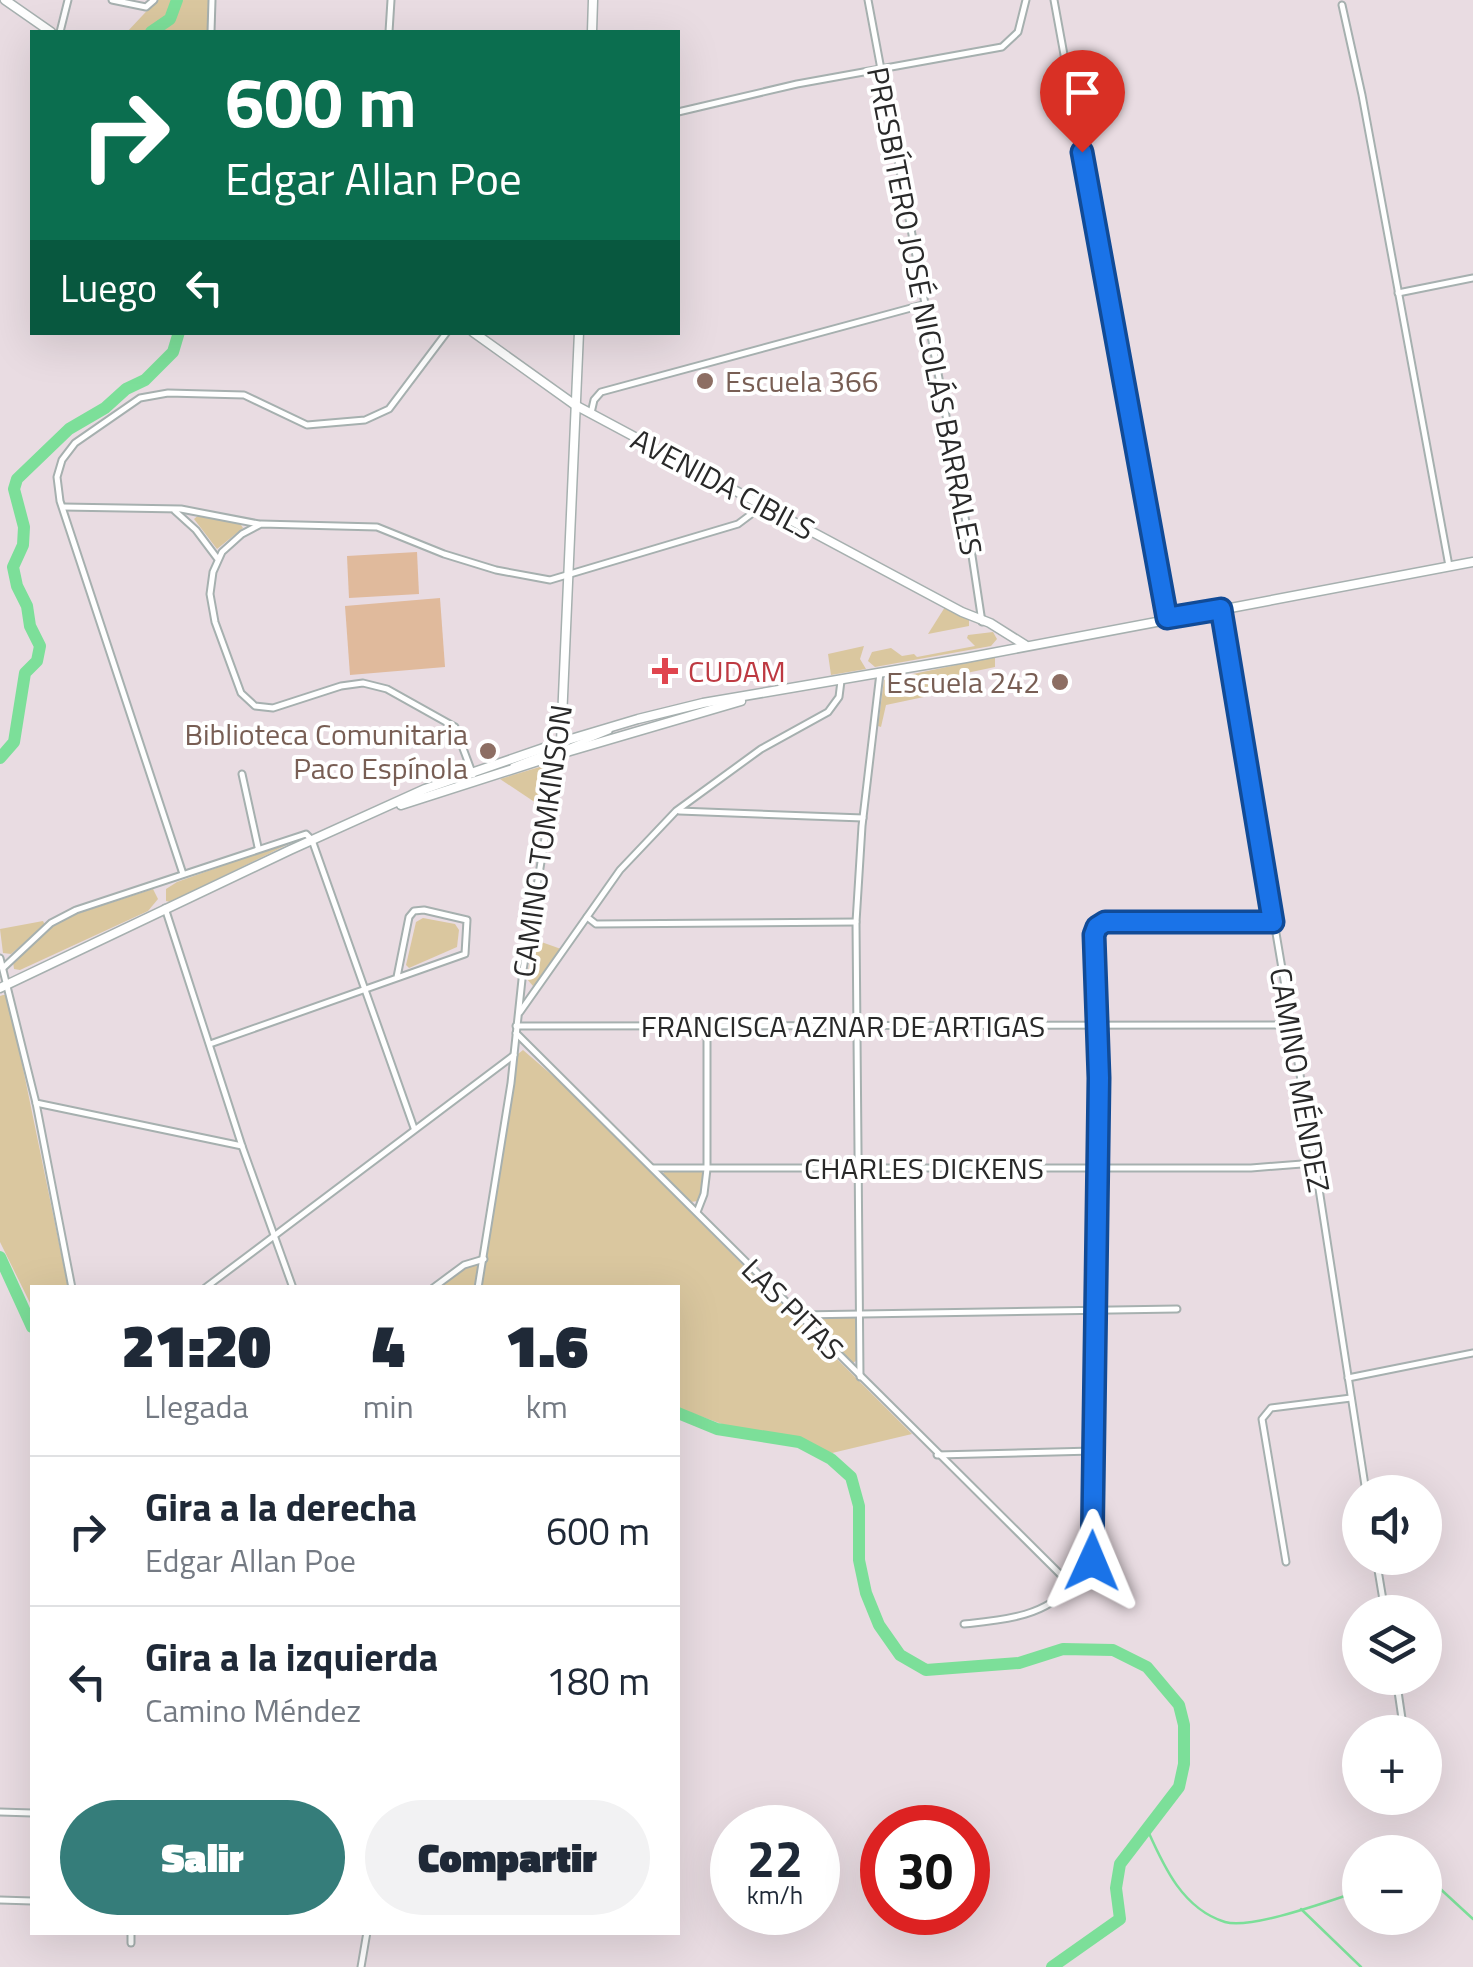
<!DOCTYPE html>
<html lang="es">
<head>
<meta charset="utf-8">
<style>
	body { margin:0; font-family:"Titillium Web",sans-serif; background:#f2f2f3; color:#1f2937; height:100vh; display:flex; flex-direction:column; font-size:38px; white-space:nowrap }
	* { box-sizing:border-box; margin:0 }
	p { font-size:32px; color:#747a83 }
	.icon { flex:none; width:55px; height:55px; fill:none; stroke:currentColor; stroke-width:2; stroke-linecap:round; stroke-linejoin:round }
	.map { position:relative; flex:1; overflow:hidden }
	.sheet { position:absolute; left:30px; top:1285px; width:650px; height:650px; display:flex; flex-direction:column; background:#fff; border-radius:0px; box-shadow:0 10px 40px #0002 }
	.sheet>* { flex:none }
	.hud { position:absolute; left:30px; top:30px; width:650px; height:305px; border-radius:0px; box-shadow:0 10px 40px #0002; background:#0b6e4f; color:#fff; overflow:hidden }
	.buttons { position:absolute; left:1342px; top:1475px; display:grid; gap:20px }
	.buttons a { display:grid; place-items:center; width:100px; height:100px; border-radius:50%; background:#fff; box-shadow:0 10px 40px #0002; font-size:50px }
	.speed { position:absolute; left:710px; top:1805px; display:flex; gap:20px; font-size:50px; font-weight:700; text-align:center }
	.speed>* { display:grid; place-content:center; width:130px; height:130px; border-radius:50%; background:#fff; box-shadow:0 10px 40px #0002; line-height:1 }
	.speed small { font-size:25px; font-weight:400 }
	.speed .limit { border:15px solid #d22; background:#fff; color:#111 }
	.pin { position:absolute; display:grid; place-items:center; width:85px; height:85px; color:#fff; margin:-102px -42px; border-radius:50% 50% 50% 0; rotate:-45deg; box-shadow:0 0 10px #0007 }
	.pin .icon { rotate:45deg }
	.me { position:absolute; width:110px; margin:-55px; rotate:1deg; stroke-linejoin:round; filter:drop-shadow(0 0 8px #0008) }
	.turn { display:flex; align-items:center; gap:35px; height:210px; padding:0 30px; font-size:45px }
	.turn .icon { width:130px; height:130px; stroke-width:2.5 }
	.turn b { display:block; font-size:70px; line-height:85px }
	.then { display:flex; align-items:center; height:95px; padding:0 30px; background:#0003; gap:20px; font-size:38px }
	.eta { display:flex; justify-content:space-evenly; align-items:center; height:170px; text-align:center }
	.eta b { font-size:60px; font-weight:800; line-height:70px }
	.action { display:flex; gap:20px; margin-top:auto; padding:20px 30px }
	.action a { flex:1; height:115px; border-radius:60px; background:#357d7a; color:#fff; font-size:40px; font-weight:800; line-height:115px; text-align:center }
	.action a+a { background:#f2f2f3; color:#1f2937 }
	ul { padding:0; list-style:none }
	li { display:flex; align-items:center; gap:30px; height:150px; padding:0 30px; border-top:2px solid #e0e1e3 }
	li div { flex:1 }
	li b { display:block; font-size:38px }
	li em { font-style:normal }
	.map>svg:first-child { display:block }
	.green { fill:#dac79f }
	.pitch { fill:#e0ba9c }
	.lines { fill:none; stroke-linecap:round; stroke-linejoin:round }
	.stream { stroke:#7cdf99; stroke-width:2.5 }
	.river { stroke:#7cdf99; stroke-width:12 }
	.street-casing { stroke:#a6b0af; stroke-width:9 }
	.secondary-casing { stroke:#a6b0af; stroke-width:11 }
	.street { stroke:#fff; stroke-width:5 }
	.secondary { stroke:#fff; stroke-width:8 }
	.route-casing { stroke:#114b97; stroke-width:25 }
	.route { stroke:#1a73e8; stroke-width:18 }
	.education-dot { fill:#8d6e63; stroke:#fff; stroke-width:4 }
	.health-dot { fill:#e0444e; stroke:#fff; stroke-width:4 }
	.labels { text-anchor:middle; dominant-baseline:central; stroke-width:8; stroke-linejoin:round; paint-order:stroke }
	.street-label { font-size:30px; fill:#292929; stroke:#fff }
	.education-label { font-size:30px; fill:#785e54; stroke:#fff; text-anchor:end }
	.health-label { font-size:30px; fill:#be3a42; stroke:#fff; text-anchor:start }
</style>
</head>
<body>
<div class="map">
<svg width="1473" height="1967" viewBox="0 0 1473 1967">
	<rect width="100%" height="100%" fill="#e9dce2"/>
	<!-- green -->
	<g class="green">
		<path d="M157 0H210L207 32H127Z"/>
		<path d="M200 514 239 522 243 528 217 549 194 519Z"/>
		<path d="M945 607 969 618V626L928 634Z"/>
		<path d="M993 632 997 639 991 646 875 667 868 661 872 652 891 648 902 656 914 654 917 657 975 646 967 638 968 635Z"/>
		<path d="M864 646 860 659 866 669 831 675 828 654Z"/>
		<path d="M995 657V667L938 679V694L886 705 881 727 878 726 884 680Z"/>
		<path d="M543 766 551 770 545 809 500 779Z"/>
		<path d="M303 837 170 902 166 901V889L177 882Z"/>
		<path d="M153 889 158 899 148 911 20 970 14 969 13 962 17 957 51 926 67 917Z"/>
		<path d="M423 918 455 924 459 930 457 947 409 968 406 965 416 922Z"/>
		<path d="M43 921 45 925 11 954 3 953 0 929Z"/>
		<path d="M533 939 561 949 539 983 533 986 527 979Z"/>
		<path d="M3 995H7L11 1010 68 1287 32 1288V1307L0 1242V996Z"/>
		<path d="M523 1050 560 1082 912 1434 832 1453 797 1441 741 1431 678 1408V1288H479L518 1054Z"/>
		<path d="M665 1171H701L704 1174 699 1201 690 1202 662 1175Z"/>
		<path d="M474 1263 478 1266 474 1287 438 1288Z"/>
		<path d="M853 1316 858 1322 859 1358 852 1364 808 1318Z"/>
	</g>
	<!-- pitch -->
	<g class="pitch">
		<path d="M417 552 419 594 349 598 347 556Z"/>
		<path d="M440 598 445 667 350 675 345 606Z"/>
	</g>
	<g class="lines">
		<!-- stream -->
		<g class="stream">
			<path d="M1148 1831C1164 1867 1183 1909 1225 1922 1251 1930 1332 1900 1360 1891"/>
			<path d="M1425 1883 1435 1884 1473 1919"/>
			<path d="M1301 1909 1361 1967"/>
		</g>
		<!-- river -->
		<g class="river">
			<path d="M151 32 170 19 177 0"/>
			<path d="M0 758 14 742 25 673 37 661 40 646 30 626 27 606 17 586 13 567 23 545 24 527 14 489 17 479 69 429 105 408 126 389 145 380 173 352 179 332"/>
			<path d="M0 1257 32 1327"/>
			<path d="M678 1413 717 1429 799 1442 831 1459 851 1477 859 1506V1560L866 1593 879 1625 900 1655 926 1670 1019 1663 1063 1649 1113 1650 1147 1667 1179 1705 1184 1725V1764L1179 1787 1120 1864 1116 1888 1120 1919 1052 1967"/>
		</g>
		<defs>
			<g id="street">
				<path d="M112 0 146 7 154 0"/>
				<path d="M868 0 971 549 982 622"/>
				<path d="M1054 0 1167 618"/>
				<path d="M1342 5 1362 95 1449 566"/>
				<path d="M60 32 68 0"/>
				<path d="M211 32 212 0"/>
				<path d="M389 32 391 0"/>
				<path d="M678 112 797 84 1002 47 1018 32 1026 0"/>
				<path d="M1398 293 1473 278"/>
				<path d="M591 413 594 400 601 392 922 305"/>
				<path d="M63 507 181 509 259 524"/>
				<path d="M175 511 196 530 217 558"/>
				<path d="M1221 609 1315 1163 1366 1492"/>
				<path d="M560 751 609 731"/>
				<path d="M513 766 559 748"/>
				<path d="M242 774 258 847"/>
				<path d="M473 775 455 727 387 689 363 683 341 686 273 708 255 706 241 693 215 622 210 594 213 572 222 552 242 534 261 524 377 527 444 554 496 570 550 580 738 524 750 515 759 502"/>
				<path d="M679 811 863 818"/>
				<path d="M183 874 60 501 57 477 62 460 75 443 140 398 168 393 244 395 307 425 365 420 389 409 447 332"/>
				<path d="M165 908 242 1146 293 1288"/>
				<path d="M587 917 596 924 856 922"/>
				<path d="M0 958 36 1103 72 1288"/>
				<path d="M3 968 51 923 76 910 306 834 312 840 414 1128"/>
				<path d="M520 1012 620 870 676 811 761 749 828 712 839 697 841 681"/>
				<path d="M516 1026 1289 1025"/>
				<path d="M516 1033 1071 1585"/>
				<path d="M210 1044C295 1014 380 984 465 954L467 920 424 910 414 911 409 917 397 977"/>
				<path d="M36 1103 242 1146"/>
				<path d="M653 1168H1251L1315 1163"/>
				<path d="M697 1212 704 1194 707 1169V1026"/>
				<path d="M205 1288 514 1055"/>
				<path d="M433 1288 464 1265 484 1259"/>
				<path d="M478 1288 511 1083 523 970 561 742"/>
				<path d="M799 1315 1177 1309"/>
				<path d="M860 1377 856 922 862 826 880 673"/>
				<path d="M1348 1378 1473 1353"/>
				<path d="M937 1455 1093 1451"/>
				<path d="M1376 1558 1385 1612"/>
				<path d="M1286 1562 1262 1419 1271 1408 1351 1398"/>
				<path d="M1071 1585 1085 1582 1092 1561 1098 1329 1097 927 1105 922 1273 921"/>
				<path d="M964 1624C1002 1620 1046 1617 1071 1585"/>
				<path d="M1396 1678 1404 1732"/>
				<path d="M0 1812 32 1813"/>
				<path d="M0 1900 32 1901"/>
				<path d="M131 1932V1943"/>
				<path d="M361 1967 367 1932"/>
			</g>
			<g id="secondary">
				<path d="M5 0 51 32"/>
				<path d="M592 32 593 0"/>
				<path d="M473 332 575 405 962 612 990 623 1025 645"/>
				<path d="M561 742 579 332"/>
				<path d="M401 805 560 754 741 701"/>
				<path d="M0 988 290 850 425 789 561 742 638 719 703 703 966 658 1473 562"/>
			</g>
		</defs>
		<!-- street casing -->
		<use href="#street" class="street-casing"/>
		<!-- secondary casing -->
		<use href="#secondary" class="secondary-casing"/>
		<!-- street -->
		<use href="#street" class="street"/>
		<!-- secondary -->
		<use href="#secondary" class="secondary"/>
	</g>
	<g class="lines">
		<defs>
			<path id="route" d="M1082 152 1167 618 1221 609 1273 922H1105L1097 927 1094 935 1099 1078 1092 1561"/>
		</defs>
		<!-- route casing -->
		<use href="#route" class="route-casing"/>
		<!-- route -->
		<use href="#route" class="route"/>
	</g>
	<!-- markers -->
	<g class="education-dot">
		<circle cx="705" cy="381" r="10"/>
		<circle cx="1060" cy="682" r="10"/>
		<circle cx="488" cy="751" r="10"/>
	</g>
	<path class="health-dot" d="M660 656h10v10h10v10h-10v10h-10v-10h-10v-10h10z"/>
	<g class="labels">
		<!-- street labels -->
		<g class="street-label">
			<text transform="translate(925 311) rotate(79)">PRESBÍTERO JOSÉ NICOLÁS BARRALES</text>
			<text transform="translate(723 484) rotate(28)">AVENIDA CIBILS</text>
			<text transform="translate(542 841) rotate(-82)">CAMINO TOMKINSON</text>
			<text x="843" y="1026">FRANCISCA AZNAR DE ARTIGAS</text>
			<text transform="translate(1300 1080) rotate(80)">CAMINO MÉNDEZ</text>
			<text x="924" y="1168">CHARLES DICKENS</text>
			<text transform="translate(793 1309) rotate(45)">LAS PITAS</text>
		</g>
		<!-- education labels -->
		<g class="education-label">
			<text x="725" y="381" text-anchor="start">Escuela 366</text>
			<text x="1040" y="682">Escuela 242</text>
			<text x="468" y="734">Biblioteca Comunitaria<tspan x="468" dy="34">Paco Espínola</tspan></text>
		</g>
		<!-- health labels -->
		<g class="health-label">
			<text x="688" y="671">CUDAM</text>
		</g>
	</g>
</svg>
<div class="buttons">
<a><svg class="icon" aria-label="sound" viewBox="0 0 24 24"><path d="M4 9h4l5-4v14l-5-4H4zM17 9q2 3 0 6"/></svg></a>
<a><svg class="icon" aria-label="layers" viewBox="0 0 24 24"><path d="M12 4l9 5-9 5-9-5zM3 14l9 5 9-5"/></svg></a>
<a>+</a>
<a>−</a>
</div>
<div class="speed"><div>22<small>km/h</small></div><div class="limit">30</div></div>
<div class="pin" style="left:1082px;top:152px;background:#d93025"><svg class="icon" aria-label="arrive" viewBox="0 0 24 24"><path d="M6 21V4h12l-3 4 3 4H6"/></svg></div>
<svg class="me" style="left:1092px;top:1561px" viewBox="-20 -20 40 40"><path d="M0-17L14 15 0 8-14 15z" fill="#1a73e8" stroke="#fff" stroke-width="4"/></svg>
<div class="hud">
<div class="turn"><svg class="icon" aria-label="right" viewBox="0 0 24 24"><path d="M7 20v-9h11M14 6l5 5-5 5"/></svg><div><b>600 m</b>Edgar Allan Poe</div></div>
<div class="then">Luego<svg class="icon" aria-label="left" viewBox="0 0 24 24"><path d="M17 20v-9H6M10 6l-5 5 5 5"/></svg></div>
</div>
<section class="sheet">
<div class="eta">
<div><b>21:20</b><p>Llegada</p></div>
<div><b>4</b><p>min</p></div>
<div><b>1.6</b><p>km</p></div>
</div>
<ul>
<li><svg class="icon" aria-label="right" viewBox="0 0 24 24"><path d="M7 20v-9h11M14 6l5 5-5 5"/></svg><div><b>Gira a la derecha</b><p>Edgar Allan Poe</p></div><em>600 m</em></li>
<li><svg class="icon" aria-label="left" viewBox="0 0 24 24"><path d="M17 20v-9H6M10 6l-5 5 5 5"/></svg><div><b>Gira a la izquierda</b><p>Camino Méndez</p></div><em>180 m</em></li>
</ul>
<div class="action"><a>Salir</a><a>Compartir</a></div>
</section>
</div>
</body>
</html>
